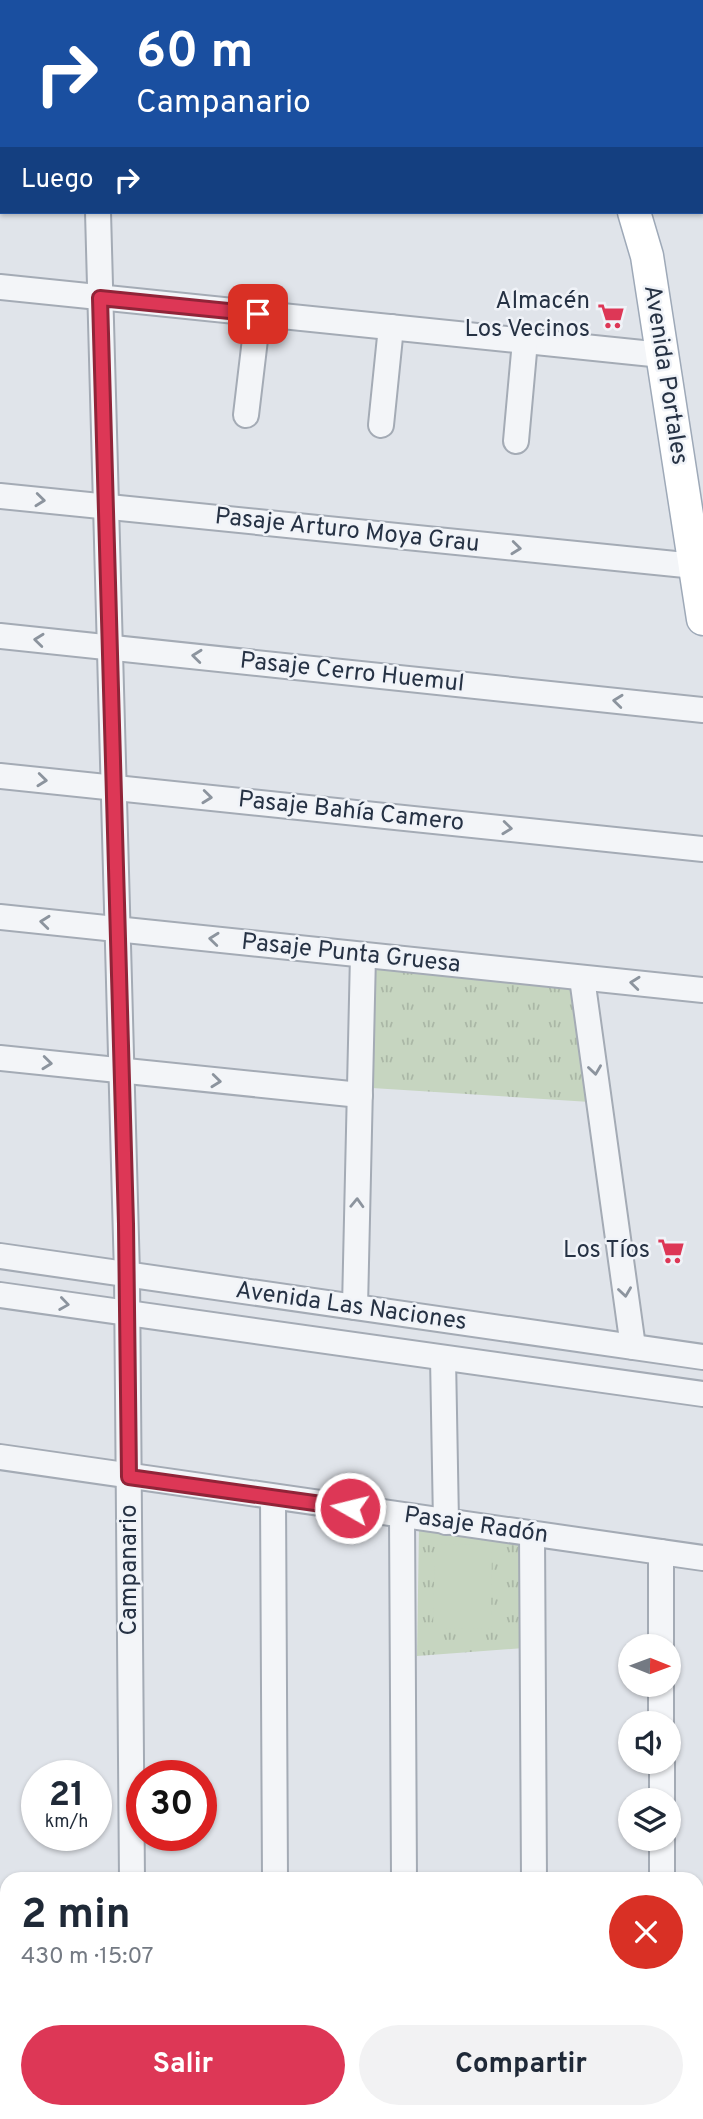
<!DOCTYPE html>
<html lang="es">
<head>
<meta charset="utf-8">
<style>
	body { margin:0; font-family:Overpass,sans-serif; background:#f2f2f3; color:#1f2937; height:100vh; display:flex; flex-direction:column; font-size:26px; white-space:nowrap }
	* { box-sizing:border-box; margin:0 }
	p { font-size:23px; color:#747a83 }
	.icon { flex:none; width:38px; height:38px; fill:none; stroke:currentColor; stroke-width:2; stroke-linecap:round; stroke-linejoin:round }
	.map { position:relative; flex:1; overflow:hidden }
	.side { position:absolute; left:0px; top:1872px; width:704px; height:247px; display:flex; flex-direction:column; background:#fff; border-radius:21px 21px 0 0; box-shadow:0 2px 5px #0004 }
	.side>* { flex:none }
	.banner { position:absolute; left:0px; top:0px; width:704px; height:214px; box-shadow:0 2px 5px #0004; background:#1a4fa0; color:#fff; overflow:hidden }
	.needle { width:46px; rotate:91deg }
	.controls { position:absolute; left:618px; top:1634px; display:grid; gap:14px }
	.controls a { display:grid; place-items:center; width:63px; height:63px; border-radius:50%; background:#fff; box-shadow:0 2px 5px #0004; font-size:35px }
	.speed { position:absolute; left:21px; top:1760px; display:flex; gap:14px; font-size:35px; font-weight:700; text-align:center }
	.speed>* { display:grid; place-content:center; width:91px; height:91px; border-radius:50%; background:#fff; box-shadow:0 2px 5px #0004; line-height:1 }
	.speed small { font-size:18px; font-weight:400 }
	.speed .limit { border:10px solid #d22; background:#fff; color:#111 }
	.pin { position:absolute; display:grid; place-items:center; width:60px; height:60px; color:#fff; margin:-30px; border-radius:14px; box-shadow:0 4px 10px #0006 }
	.me { position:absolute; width:77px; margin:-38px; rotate:278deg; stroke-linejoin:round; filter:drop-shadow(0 0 5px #0008) }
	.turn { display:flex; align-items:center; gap:24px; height:147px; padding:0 21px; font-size:32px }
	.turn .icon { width:91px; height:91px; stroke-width:2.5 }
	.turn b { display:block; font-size:49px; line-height:60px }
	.then { display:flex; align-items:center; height:66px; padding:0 21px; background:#0003; gap:14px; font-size:26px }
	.round { display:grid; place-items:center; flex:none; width:74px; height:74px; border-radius:37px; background:#f2f2f3 }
	.head { display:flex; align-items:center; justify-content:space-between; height:119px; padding:0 21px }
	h1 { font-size:42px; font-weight:700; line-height:52px }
	.primary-button { display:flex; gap:14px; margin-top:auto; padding:14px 21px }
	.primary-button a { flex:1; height:80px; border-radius:42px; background:#dd3756; color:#fff; font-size:28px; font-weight:700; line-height:80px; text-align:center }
	.primary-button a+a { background:#f2f2f3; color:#1f2937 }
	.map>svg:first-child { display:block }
	.grass { fill:url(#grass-tufts) }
	.pitch { fill:#c6d5c0 }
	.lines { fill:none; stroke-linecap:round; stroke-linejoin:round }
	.minor-casing { stroke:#a4abb5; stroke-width:28 }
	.major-casing { stroke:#9ea9b8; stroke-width:35 }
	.minor { stroke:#f3f5f8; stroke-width:24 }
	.major { stroke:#fff; stroke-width:32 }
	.oneway { stroke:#8c949e }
	.route-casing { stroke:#902438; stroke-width:18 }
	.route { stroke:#dd3756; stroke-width:12 }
	.labels { text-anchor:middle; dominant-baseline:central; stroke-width:5; stroke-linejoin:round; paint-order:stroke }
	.poi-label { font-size:24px; fill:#263244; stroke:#f0f3f8; text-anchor:end }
	.street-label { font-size:24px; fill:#263244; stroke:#f0f3f8 }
</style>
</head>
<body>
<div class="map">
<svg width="703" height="2119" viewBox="0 0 703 2119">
	<defs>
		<pattern id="grass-tufts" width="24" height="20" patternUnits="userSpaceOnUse" patternTransform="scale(1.75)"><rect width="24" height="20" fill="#c6d5c0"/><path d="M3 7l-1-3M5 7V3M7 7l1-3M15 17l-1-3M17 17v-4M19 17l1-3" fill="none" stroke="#aab7a6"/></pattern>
	</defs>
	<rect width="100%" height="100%" fill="#e0e4ea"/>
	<!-- grass -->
	<g class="grass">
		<path d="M374 961 576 984 590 1102 372 1088Z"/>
		<path d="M419 1527 521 1540 524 1648 417 1656Z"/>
		<rect x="418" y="2112" width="105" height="7"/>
	</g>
	<!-- pitch -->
	<path class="pitch" d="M435 1544 492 1545 491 1629 433 1628Z"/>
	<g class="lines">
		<defs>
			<g id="minor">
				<path d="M92 0V2"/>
				<path d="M0 2H2"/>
				<path d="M702 57H703"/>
				<path d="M0 141H2"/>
				<path d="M702 186H703"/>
				<path d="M98 212 127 1275 132 1880"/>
				<path d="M0 287 662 355"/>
				<path d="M246 415 258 314"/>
				<path d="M381 425 391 327"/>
				<path d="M516 441 525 341"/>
				<path d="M0 496 695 566"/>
				<path d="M0 636 703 710"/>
				<path d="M0 776 703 849"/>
				<path d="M0 917 703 990"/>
				<path d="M582 978 633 1347"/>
				<path d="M0 1058 360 1095"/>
				<path d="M0 1256 703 1357"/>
				<path d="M0 1295 703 1394"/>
				<path d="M355 1307 363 955"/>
				<path d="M443 1358 446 1522"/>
				<path d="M0 1457 703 1558"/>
				<path d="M273 1497 275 1880"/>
				<path d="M402 1516 404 1880"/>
				<path d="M532 1534 534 1880"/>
				<path d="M661 1552V1647"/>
				<path d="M661 1685V1724"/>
				<path d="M662 1762V1801"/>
				<path d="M662 1839V1880"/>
				<path d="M0 1915H7"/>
				<path d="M696 1935H703"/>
				<path d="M0 2056H7"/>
				<path d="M696 2081H703"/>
				<path d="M134 2112V2119"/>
				<path d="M277 2112V2119"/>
				<path d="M406 2112V2119"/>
				<path d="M535 2112V2119"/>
				<path d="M664 2112V2119"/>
			</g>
			<g id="major">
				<path d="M603 0V2"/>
				<path d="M633 0V2"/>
				<path d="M634 212 647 256 703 619"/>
			</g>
		</defs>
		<!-- minor casing -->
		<use href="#minor" class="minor-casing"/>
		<!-- major casing -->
		<use href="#major" class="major-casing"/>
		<!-- minor -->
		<use href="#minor" class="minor"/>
		<!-- major -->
		<use href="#major" class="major"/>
	</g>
	<!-- one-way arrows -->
	<defs><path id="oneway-chevron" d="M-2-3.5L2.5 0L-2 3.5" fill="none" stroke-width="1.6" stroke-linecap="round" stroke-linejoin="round" transform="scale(1.75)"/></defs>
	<g class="oneway">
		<use href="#oneway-chevron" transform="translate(40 500) rotate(6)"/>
		<use href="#oneway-chevron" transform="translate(516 548) rotate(6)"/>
		<use href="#oneway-chevron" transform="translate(39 640) rotate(-174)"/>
		<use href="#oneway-chevron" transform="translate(197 656) rotate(-174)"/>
		<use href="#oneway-chevron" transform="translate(618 701) rotate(-174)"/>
		<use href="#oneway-chevron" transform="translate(42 780) rotate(6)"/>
		<use href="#oneway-chevron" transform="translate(207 797) rotate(6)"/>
		<use href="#oneway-chevron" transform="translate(507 828) rotate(6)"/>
		<use href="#oneway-chevron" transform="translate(45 922) rotate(-174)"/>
		<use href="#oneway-chevron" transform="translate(214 939) rotate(-174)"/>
		<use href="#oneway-chevron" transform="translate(635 983) rotate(-174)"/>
		<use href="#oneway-chevron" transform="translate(47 1063) rotate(6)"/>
		<use href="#oneway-chevron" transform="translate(595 1070) rotate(82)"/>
		<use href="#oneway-chevron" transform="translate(216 1081) rotate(6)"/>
		<use href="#oneway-chevron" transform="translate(357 1203) rotate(-88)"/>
		<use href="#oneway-chevron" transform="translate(625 1292) rotate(82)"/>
		<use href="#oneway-chevron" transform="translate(64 1304) rotate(8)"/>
	</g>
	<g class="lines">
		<defs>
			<path id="route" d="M258 314 100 298 126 1224 129 1477 350 1508"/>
		</defs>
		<!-- route casing -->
		<use href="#route" class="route-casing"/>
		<!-- route -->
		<use href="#route" class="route"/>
	</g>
	<!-- icons -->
	<defs>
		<symbol id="supermarket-bare" viewBox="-9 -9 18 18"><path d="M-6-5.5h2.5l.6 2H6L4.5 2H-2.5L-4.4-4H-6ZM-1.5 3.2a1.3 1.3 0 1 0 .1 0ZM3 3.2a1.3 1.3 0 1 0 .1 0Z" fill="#dd3756" stroke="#f0f3f8" stroke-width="2.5" paint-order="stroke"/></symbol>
	</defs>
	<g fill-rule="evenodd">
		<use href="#supermarket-bare" x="592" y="297" width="38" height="38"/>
		<use href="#supermarket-bare" x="652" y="1232" width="38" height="38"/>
	</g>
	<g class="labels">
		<!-- poi labels -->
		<g class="poi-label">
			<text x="590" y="302">Almacén<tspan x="590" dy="28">Los Vecinos</tspan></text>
			<text x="650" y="1251">Los Tíos</text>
		</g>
		<!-- street labels -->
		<g class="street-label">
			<text transform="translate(665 375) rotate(81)">Avenida Portales</text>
			<text transform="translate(347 531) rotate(6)">Pasaje Arturo Moya Grau</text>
			<text transform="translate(352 673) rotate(6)">Pasaje Cerro Huemul</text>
			<text transform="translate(351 812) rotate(6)">Pasaje Bahía Camero</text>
			<text transform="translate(351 954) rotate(6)">Pasaje Punta Gruesa</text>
			<text transform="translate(351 1307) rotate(8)">Avenida Las Naciones</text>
			<text transform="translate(476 1526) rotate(8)">Pasaje Radón</text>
			<text transform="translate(130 1570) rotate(-90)">Campanario</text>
		</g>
	</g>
</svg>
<div class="controls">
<a><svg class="needle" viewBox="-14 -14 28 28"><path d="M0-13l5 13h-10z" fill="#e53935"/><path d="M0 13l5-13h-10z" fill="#747a83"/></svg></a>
<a><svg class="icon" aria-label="sound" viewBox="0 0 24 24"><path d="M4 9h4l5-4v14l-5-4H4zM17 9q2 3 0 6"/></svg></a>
<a><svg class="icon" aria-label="layers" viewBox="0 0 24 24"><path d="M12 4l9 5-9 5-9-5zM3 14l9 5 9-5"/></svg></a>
</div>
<div class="speed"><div>21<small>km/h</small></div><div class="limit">30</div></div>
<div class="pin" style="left:258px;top:314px;background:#d93025"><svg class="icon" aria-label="arrive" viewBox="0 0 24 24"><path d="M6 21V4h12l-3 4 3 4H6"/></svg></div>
<svg class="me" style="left:350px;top:1508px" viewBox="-20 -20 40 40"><circle r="17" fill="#dd3756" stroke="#fff" stroke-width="3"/><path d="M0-11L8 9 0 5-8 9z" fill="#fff"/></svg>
<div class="banner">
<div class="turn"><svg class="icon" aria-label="right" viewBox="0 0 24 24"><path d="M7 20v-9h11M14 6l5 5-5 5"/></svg><div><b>60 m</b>Campanario</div></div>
<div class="then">Luego<svg class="icon" aria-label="right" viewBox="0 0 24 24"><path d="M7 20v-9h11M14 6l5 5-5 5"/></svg></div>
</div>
<section class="side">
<div class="head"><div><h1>2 min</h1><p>430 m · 15:07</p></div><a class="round" style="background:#d93025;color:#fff"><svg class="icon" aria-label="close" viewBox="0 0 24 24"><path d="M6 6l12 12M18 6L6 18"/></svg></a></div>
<div class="primary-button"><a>Salir</a><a>Compartir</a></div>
</section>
</div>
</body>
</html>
